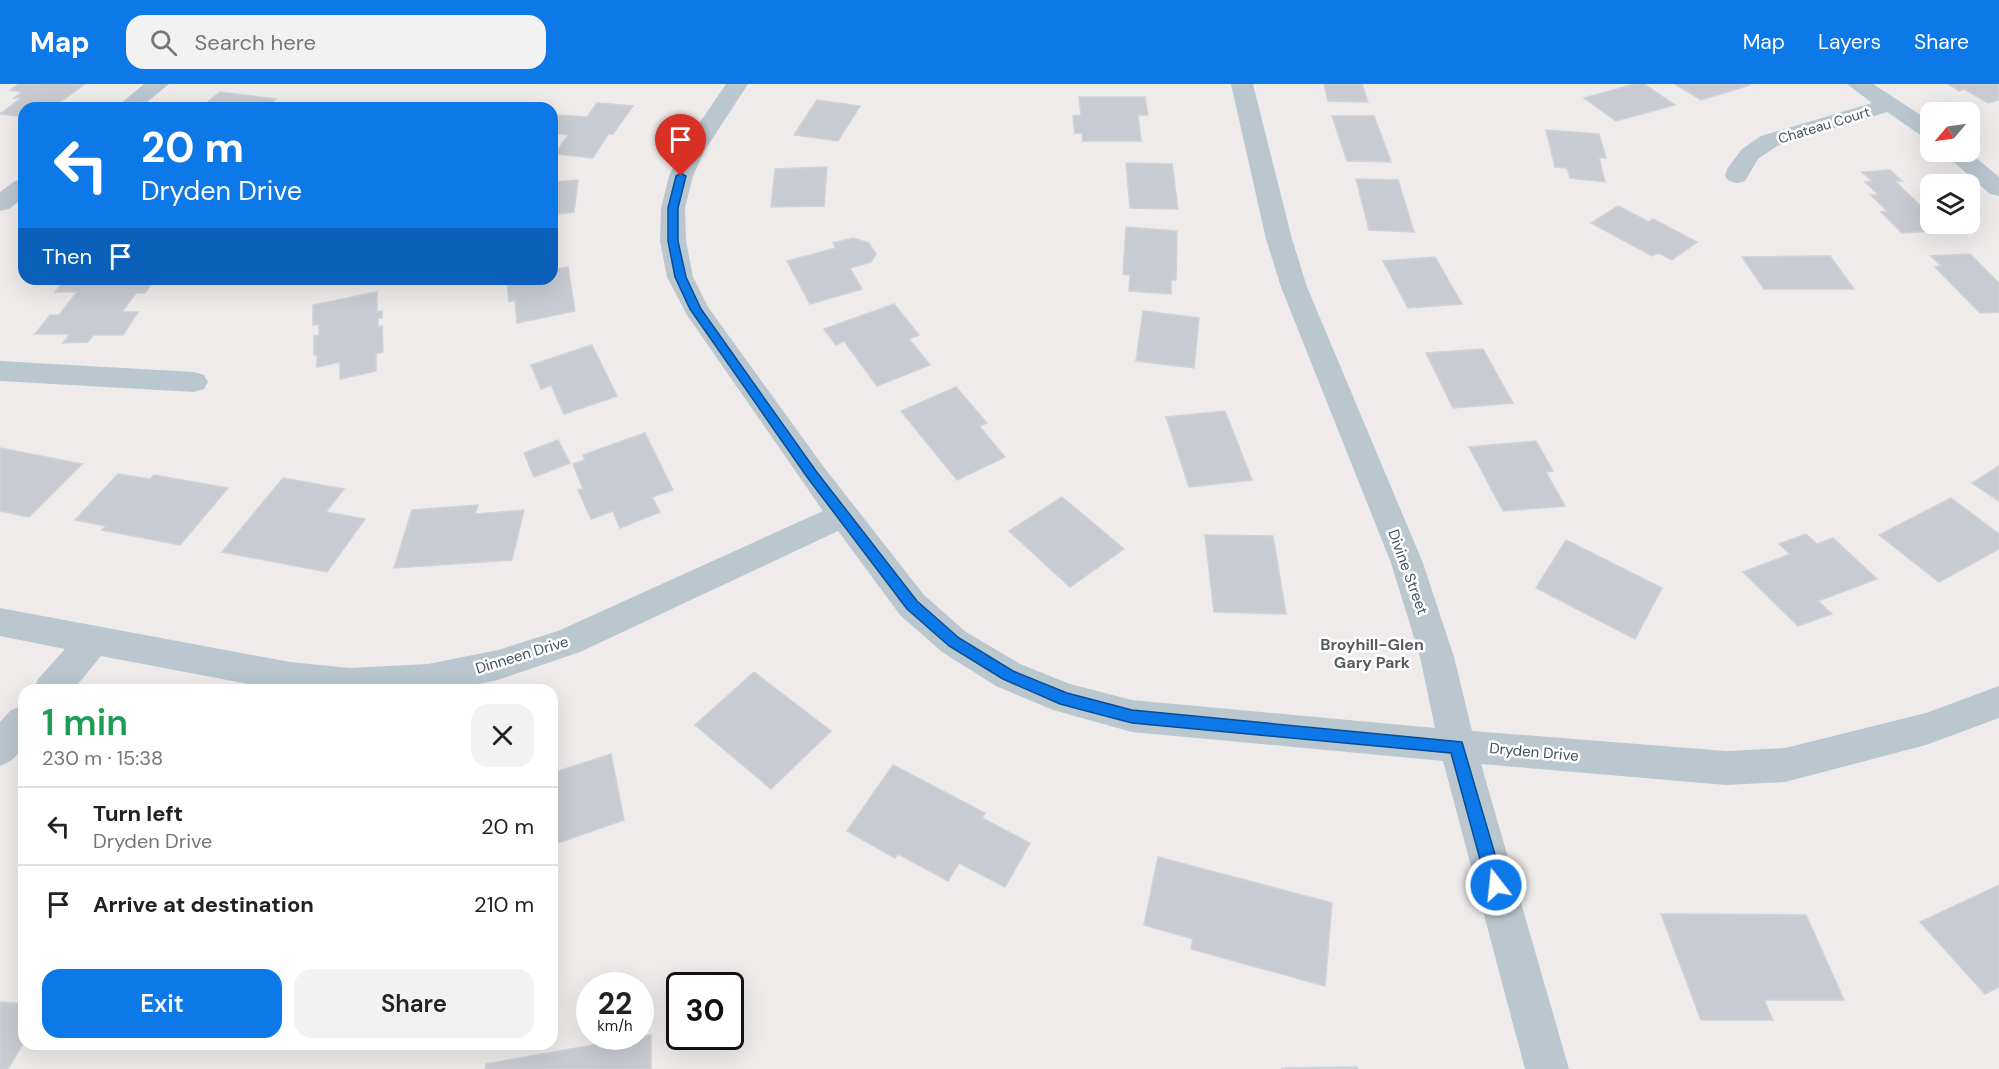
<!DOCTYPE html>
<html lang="en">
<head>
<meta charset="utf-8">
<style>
	body { margin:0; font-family:"DM Sans",sans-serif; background:#f2f2f2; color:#222; height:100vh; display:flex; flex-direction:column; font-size:22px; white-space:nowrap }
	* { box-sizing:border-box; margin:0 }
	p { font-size:20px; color:#767676 }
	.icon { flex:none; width:33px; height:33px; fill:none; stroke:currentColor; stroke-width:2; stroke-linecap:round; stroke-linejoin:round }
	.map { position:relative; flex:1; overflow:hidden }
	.details { position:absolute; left:18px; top:600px; width:540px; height:366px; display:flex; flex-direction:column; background:#fff; border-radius:18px; box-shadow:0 6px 24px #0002 }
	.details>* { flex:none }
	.banner { position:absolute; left:18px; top:18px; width:540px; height:183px; border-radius:18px; box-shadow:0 6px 24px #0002; background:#0d78e7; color:#fff; overflow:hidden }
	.needle { width:39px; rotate:241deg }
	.fabs { position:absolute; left:1920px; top:18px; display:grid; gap:12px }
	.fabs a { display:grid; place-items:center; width:60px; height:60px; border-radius:12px; background:#fff; box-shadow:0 6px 24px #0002; font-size:30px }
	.speed { position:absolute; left:576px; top:888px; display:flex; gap:12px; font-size:30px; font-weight:700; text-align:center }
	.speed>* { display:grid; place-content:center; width:78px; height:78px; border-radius:50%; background:#fff; box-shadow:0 6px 24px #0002; line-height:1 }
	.speed small { font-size:15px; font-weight:400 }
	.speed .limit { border:3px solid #111; border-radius:9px; background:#fff; color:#111 }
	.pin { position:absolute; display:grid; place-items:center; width:51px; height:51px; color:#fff; margin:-62px -26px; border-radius:50% 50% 50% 0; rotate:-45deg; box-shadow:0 0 6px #0007 }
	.pin .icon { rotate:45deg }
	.me { position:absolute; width:66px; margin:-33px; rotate:344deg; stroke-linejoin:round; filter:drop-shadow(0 0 4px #0008) }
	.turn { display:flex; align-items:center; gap:21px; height:126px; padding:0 24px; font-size:27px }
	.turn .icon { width:78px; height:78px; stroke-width:2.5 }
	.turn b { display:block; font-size:42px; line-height:51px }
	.then { display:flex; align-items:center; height:57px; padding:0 24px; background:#0003; gap:12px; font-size:22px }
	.round { display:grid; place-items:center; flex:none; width:63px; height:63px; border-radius:18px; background:#f2f2f2 }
	.head { display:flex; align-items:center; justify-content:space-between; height:102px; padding:0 24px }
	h1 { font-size:36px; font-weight:600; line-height:45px; color:#1e9e55 }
	.action { display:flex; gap:12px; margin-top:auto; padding:12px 24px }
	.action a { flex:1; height:69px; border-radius:18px; background:#0d78e7; color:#fff; font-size:24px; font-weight:600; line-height:69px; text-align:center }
	.action a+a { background:#f2f2f2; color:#222 }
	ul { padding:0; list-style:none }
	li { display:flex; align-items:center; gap:18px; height:78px; padding:0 24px; border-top:2px solid #e0e0e0 }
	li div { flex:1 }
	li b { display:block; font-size:22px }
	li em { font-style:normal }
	header { display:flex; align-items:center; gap:36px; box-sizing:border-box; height:84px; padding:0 30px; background:#0d78e7; color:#fff }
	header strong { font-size:28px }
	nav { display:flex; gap:33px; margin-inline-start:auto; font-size:21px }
	.search { width:420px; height:54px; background:#f2f2f2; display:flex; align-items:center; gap:15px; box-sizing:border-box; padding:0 21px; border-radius:18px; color:#767676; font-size:22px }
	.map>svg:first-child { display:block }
	.building { fill:#c8cbd1; stroke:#cfd2d8; stroke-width:1.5 }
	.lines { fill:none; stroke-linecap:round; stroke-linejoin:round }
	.minor { fill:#bbc7cf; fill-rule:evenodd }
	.route { fill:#0d78e7; stroke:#084e96; stroke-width:1.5 }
	.labels { text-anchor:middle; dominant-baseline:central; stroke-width:5; stroke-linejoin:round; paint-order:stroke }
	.far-street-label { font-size:14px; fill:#43505a; stroke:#fff }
	.street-label { font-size:15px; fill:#43505a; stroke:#fff }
	.neighbourhood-label { font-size:16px; font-weight:bold; fill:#585c61; stroke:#fff }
</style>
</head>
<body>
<header>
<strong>Map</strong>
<div class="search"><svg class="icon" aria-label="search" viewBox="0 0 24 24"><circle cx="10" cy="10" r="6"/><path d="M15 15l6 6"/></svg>Search here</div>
<nav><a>Map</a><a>Layers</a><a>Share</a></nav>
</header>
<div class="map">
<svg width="1999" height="985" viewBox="0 0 1999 985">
	<rect width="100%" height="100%" fill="#efebeb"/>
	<!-- building -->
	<g class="building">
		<path d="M19 0H85L52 24H24V33L0 30 21 14H14L22 8 10 6Z"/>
		<path d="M1324 0H1362L1368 18 1328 17Z"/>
		<path d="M1635 0H1644L1675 21 1616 37 1584 14Z"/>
		<path d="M1675 0H1748L1750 1 1701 16Z"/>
		<path d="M1948 0H1998L1999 16 1988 19 1964 5 1959 7Z"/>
		<path d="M220 8 276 15 266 24H200Z"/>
		<path d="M1079 13H1145L1148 31H1138L1141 57H1083L1082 49H1075L1073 32 1081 31Z"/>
		<path d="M817 16 860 22 838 57 794 51Z"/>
		<path d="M597 19 633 22 613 50H608L593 74 555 70 568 51 552 49V41L559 31 587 33Z"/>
		<path d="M1332 32H1374L1391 78 1347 77Z"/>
		<path d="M1546 46 1599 50 1606 74H1599L1605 98 1570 94 1567 84 1555 83Z"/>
		<path d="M1126 79 1172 80 1178 125 1130 124Z"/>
		<path d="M827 83 824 122 771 123 775 85Z"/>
		<path d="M1890 86 1902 97H1895L1930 131V140H1939L1946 146 1902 149 1881 128 1887 127 1871 111H1879L1865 98 1872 97 1862 88Z"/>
		<path d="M1356 95 1398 96 1414 148 1369 146Z"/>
		<path d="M578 96 574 128 558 130 557 136H552V98Z"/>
		<path d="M1618 122 1649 138 1653 135 1697 158 1672 176 1658 169 1652 172 1591 139Z"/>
		<path d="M1126 143 1177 147 1176 196H1171V210L1129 207 1130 191 1123 190Z"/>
		<path d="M853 154 869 159 876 170 871 178 850 184 862 205 810 220 787 177 836 164 833 159Z"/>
		<path d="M1970 170 1999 199V228L1980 229 1935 183 1941 182 1931 172Z"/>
		<path d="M1830 172 1854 205H1764L1742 173Z"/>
		<path d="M1435 173 1462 220 1408 224 1383 177Z"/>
		<path d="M568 183 575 227 517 239 515 216 509 218 507 195H552V186Z"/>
		<path d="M65 195H155L145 209H136L122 228H138L123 251H93L88 258 63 259 70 250H35L50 231H59L77 208H55Z"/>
		<path d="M377 208V228L382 227V234H378V243L382 242 383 268 376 270V287L340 295V278L317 283V271H314V252L319 251V240L313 241V221Z"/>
		<path d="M894 220 919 251 909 255 930 281 877 302 844 257 836 261 824 245Z"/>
		<path d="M1143 227 1199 234 1194 284 1136 277Z"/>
		<path d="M592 261 617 312 564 330 551 301 541 305 531 281Z"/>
		<path d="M1483 265 1513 319 1453 324 1426 269Z"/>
		<path d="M956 303 987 339 979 342 1005 373 957 396 901 327Z"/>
		<path d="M1225 327 1252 396 1189 403 1166 333Z"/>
		<path d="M645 349 673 406 652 413 660 428 620 444 613 427 591 435 578 406 583 405 573 380 585 376 583 371Z"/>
		<path d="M558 356 570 379 534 393 524 369Z"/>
		<path d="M1536 357 1553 387 1546 388 1565 422 1503 427 1469 363Z"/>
		<path d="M0 364 82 380 29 433 0 427Z"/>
		<path d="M1999 382V417L1972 399Z"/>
		<path d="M118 390 150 395 154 391 228 404 180 461 102 446 106 442 75 436Z"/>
		<path d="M283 394 344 405 326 428 365 435 327 488 222 468Z"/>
		<path d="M1062 413 1124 465 1070 503 1009 447Z"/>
		<path d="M1951 414 1999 450V465L1939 498 1879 451Z"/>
		<path d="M478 421 475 430 524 426 512 476 394 484 412 426Z"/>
		<path d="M1806 450 1817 460 1833 454 1877 495 1818 517 1832 530 1798 542 1743 488 1790 470 1779 460Z"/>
		<path d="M1205 451 1273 452 1286 530 1214 528Z"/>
		<path d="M1566 456 1662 504 1635 555 1536 504Z"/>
		<path d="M754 588 831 647 771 705 695 641Z"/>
		<path d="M611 670 624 736 552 761V689Z"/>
		<path d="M893 681 985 729 982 734 1030 759 1005 803 959 779 948 797 898 770 895 774 847 747Z"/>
		<path d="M1158 773 1332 819 1325 902 1191 865 1193 855 1144 841Z"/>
		<path d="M1999 801V903L1985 910 1920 838Z"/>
		<path d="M1661 830 1806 831 1844 916H1764L1773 936H1701Z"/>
		<path d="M0 918 24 920V958L8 985H0Z"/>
		<path d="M651 951V985H485L486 980Z"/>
		<path d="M1357 983 1358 985 1281 984Z"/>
	</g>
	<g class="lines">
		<!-- minor -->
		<g class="minor">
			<path d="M144 0H169L140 24H115Z"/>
			<path d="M726 0H748L705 66 693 92 685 124 686 157 693 193 708 223 823 382 924 511 966 548 1020 580 1070 600 1132 616 1435 644 1420 573 1391 479 1281 203 1266 155 1231 0H1253L1292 155 1307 203 1423 479 1454 573 1472 647 1726 667 1785 664 1926 629 1999 602V634L1926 661 1785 698 1726 701 1481 680 1569 985H1525L1443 677 1132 648 1053 626 996 602 942 568 900 531 838 447 580 568 498 596 448 606H279L101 572 73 606H33L38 595 65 565 0 552V524L290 578 350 584 428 580 498 566 558 547 823 427 687 231 667 193 660 157 661 124 669 92 681 66Z"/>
			<path d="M1847 0H1873L1930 37V54L1922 52 1887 28 1777 62 1758 75 1745 97 1737 99 1729 97 1725 92 1727 85 1742 65 1761 52 1872 19Z"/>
			<path d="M1945 68H1969L1999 93V112L1990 110 1948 73Z"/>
			<path d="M24 95V114L9 125 0 127V108L15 97Z"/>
			<path d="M0 277 194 288 204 291 208 298 204 305 194 308 0 297Z"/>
			<path d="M24 621C24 649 31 670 0 682V638L11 626Z"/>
		</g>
	</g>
	<!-- route -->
	<path class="route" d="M681 89 686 92 678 124V157L686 193 701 225 816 387 917 517 959 554 1013 587 1067 609 1132 626 1462 658 1504 801 1501 806 1496 809 1490 806 1487 801 1451 669 1132 639 1060 620 1003 595 949 562 907 525 807 393 690 225 675 193 668 157V124L676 92Z"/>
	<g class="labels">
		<!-- far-street labels -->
		<g class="far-street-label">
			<text transform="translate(1824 41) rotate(-17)">Chateau Court</text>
		</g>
		<!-- street labels -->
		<g class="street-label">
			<text transform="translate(1408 488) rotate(70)">Divine Street</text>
			<text transform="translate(522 571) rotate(-17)">Dinneen Drive</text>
			<text transform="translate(1534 668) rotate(5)">Dryden Drive</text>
		</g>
		<!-- neighbourhood labels -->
		<g class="neighbourhood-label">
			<text x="1372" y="560">Broyhill-Glen<tspan x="1372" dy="18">Gary Park</tspan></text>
		</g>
	</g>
</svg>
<div class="fabs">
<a><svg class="needle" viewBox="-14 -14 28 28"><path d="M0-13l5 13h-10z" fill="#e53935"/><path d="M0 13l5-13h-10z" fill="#767676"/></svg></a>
<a><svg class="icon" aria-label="layers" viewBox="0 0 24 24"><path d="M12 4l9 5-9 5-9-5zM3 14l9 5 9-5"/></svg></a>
</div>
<div class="speed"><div>22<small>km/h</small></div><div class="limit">30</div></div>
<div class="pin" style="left:681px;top:92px;background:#d93025"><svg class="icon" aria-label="arrive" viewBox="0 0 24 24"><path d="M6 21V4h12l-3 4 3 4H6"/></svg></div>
<svg class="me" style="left:1496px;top:801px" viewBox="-20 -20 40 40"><circle r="17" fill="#0d78e7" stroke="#fff" stroke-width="3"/><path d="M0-11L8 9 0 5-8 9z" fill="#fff"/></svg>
<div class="banner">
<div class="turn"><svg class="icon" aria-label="left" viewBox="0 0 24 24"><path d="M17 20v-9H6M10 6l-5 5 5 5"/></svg><div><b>20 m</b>Dryden Drive</div></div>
<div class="then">Then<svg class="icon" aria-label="arrive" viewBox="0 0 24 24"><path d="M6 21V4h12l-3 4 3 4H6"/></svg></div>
</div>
<section class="details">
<div class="head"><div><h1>1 min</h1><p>230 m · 15:38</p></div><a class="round"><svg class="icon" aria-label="close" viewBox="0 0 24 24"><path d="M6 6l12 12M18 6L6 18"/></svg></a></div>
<ul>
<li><svg class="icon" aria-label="left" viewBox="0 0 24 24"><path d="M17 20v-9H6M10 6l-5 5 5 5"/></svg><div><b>Turn left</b><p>Dryden Drive</p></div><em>20 m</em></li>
<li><svg class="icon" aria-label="arrive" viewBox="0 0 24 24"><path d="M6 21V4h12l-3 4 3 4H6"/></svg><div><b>Arrive at destination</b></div><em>210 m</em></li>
</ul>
<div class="action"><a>Exit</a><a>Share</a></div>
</section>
</div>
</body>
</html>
